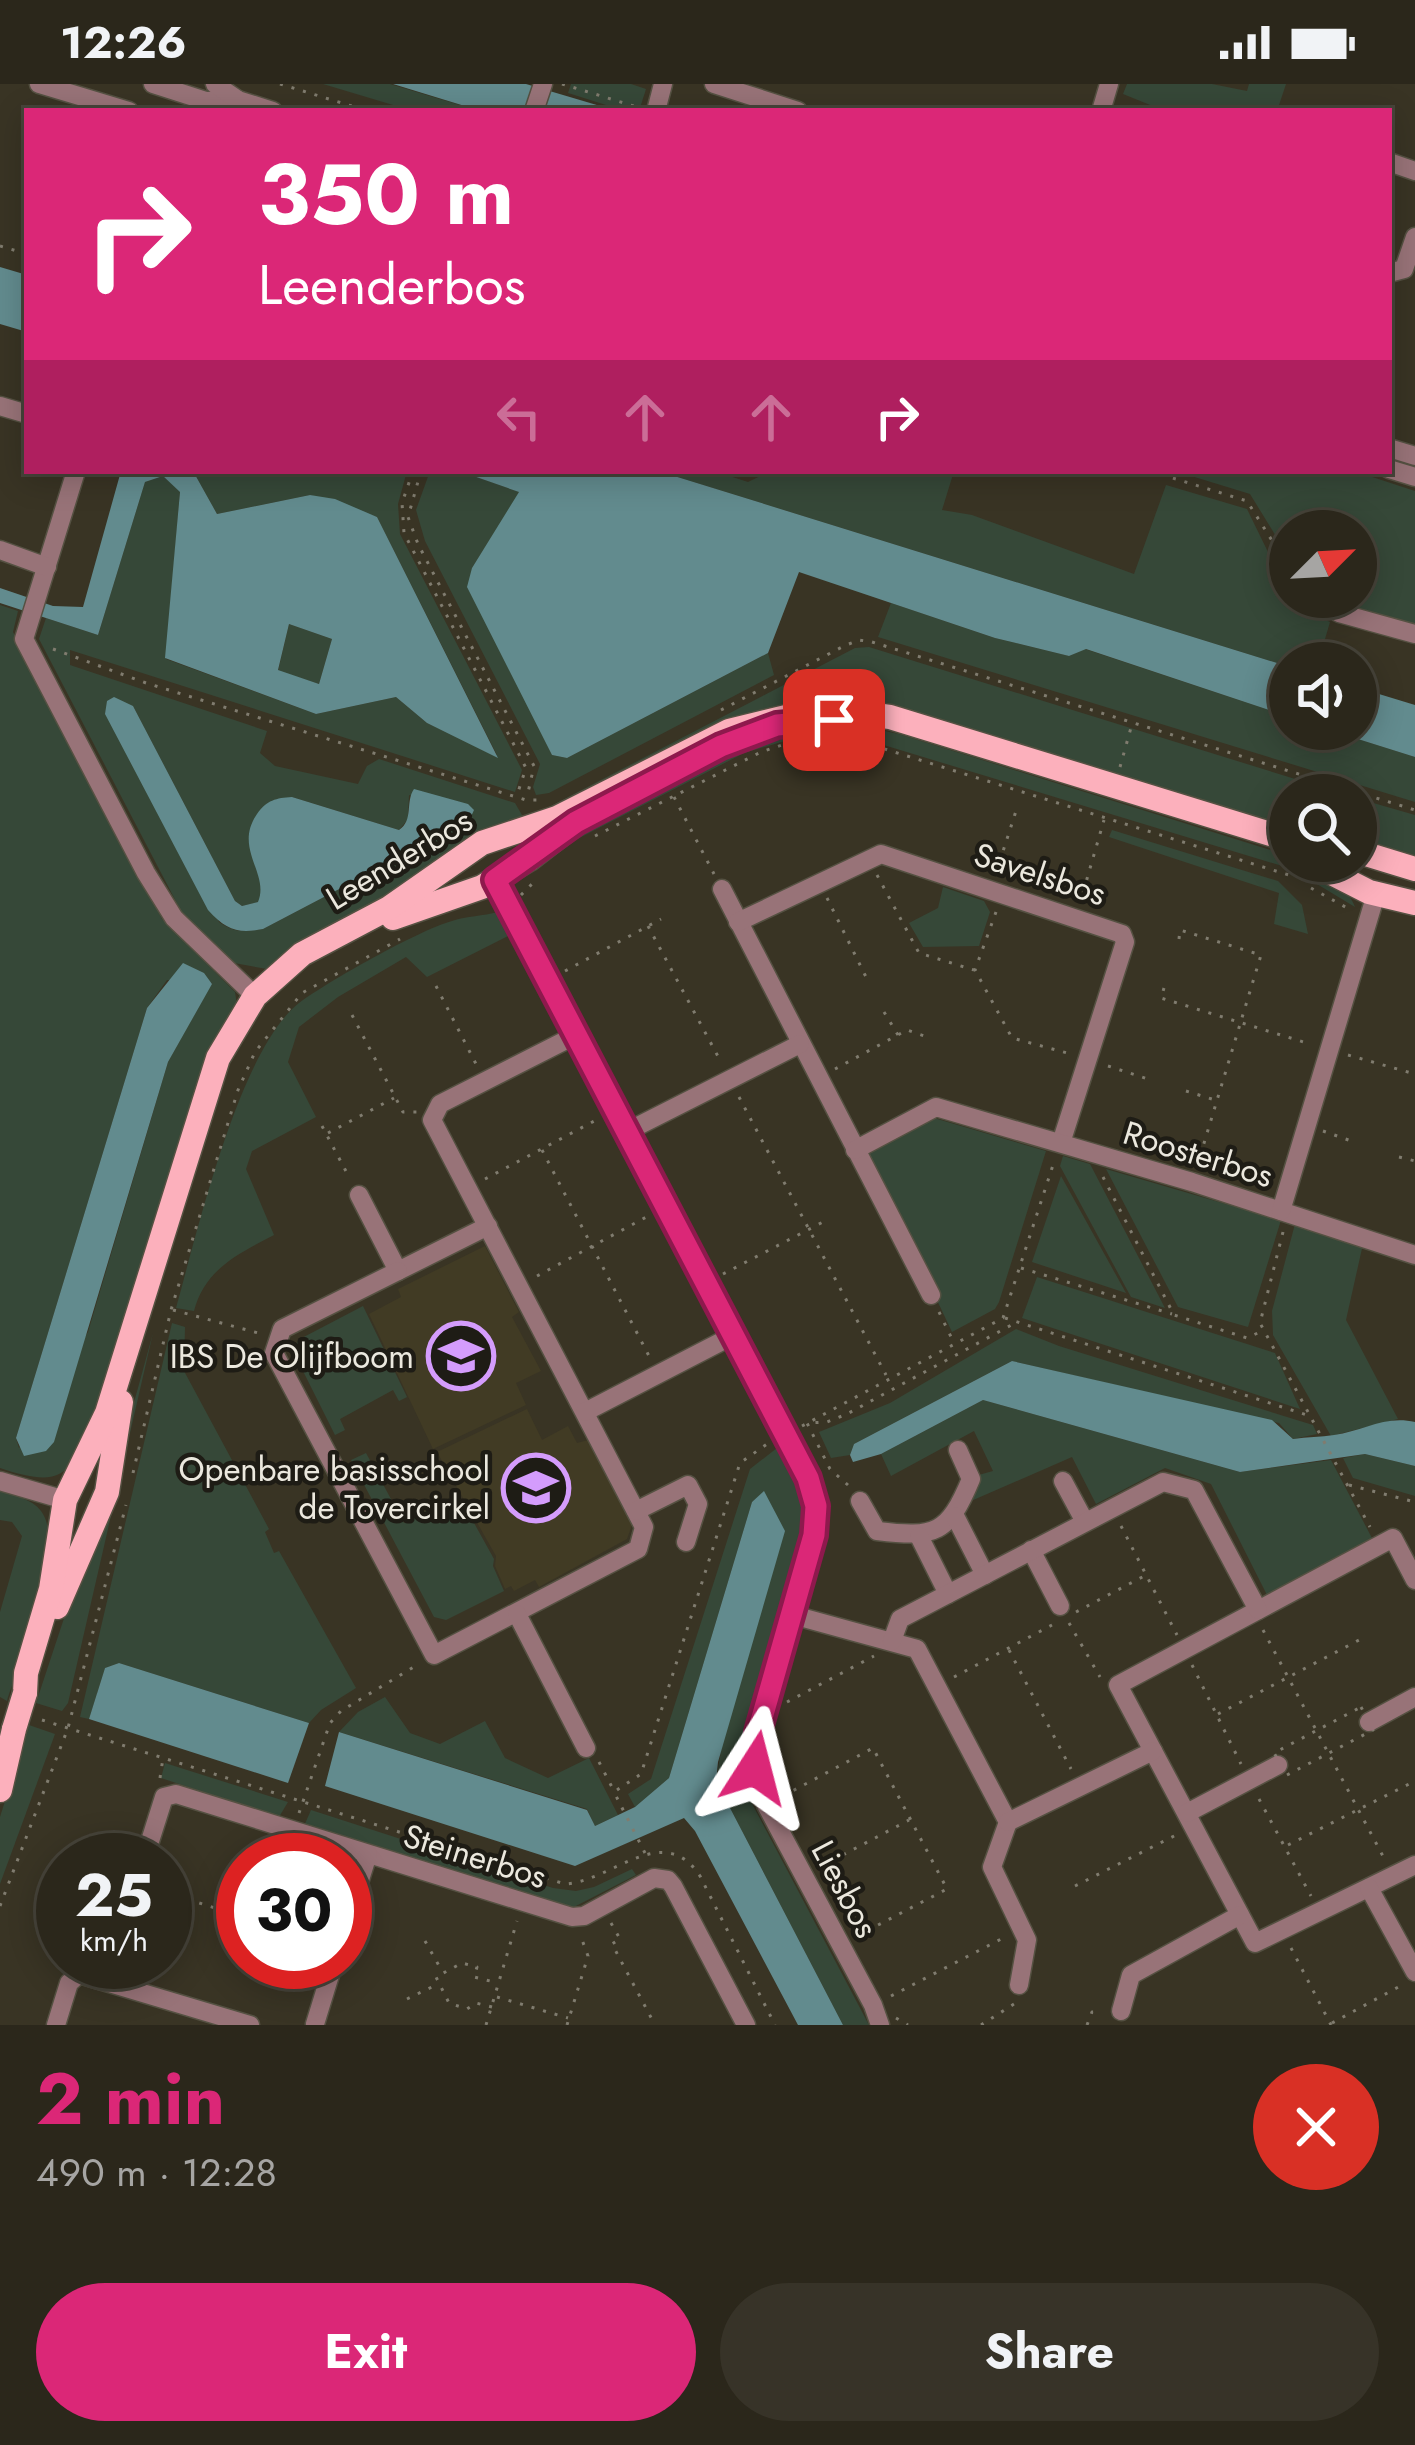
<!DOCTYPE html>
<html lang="en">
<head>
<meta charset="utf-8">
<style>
	body { margin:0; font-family:Jost,sans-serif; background:#373328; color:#f1f3f6; height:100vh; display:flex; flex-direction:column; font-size:45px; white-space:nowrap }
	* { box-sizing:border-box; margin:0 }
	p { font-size:39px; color:#a6a5a3 }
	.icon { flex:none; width:66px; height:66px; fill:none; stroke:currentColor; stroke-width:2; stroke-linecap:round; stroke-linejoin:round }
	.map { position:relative; height:1941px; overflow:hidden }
	.details { display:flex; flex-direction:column; background:#2b271b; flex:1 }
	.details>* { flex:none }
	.hud { position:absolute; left:24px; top:24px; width:1368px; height:366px; border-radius:0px; box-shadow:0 6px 30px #0003,0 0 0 3px #47443a; background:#db2777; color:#fff; overflow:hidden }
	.needle { width:78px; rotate:66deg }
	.fabs { position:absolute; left:1269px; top:426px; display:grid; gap:24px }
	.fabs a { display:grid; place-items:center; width:108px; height:108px; border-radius:50%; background:#2b271b; box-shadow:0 6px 30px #0003,0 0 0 3px #47443a; font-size:60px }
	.speed { position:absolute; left:36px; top:1749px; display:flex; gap:24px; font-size:60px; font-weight:700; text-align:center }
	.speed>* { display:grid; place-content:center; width:156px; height:156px; border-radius:50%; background:#2b271b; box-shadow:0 6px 30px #0003,0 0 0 3px #47443a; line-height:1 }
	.speed small { font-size:30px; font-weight:400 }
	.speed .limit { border:18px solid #d22; background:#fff; color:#111 }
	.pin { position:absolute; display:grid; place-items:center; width:102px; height:102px; color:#fff; margin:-51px; border-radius:24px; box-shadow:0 6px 18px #0006 }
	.me { position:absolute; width:132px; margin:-66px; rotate:9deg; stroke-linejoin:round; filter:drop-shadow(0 0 9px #0008) }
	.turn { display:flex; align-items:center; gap:42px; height:252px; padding:0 36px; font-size:54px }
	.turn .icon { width:156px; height:156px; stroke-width:2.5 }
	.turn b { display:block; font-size:84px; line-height:102px }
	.lanes { display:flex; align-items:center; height:114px; padding:0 36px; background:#0003; justify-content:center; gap:60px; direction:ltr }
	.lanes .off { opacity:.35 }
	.round { display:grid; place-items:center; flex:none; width:126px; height:126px; border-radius:63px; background:#373328 }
	.overview { display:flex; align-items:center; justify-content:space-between; height:204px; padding:0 36px }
	h1 { font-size:72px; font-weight:700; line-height:90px; color:#db2777 }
	.primary-button { display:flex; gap:24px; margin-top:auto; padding:24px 36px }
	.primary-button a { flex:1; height:138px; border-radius:72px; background:#db2777; color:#fff; font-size:48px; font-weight:700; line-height:138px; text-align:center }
	.primary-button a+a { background:#373328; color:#f1f3f6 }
	.status { display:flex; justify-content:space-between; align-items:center; height:84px; padding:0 60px; background:#2b271b; direction:ltr }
	.status svg { height:33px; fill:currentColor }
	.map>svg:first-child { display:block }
	.built { fill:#413b24 }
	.green { fill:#364838; fill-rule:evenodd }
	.water { fill:#628b8e; fill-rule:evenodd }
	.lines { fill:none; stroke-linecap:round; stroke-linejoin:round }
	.minor-casing { stroke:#555142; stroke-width:21 }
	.major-casing { stroke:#555142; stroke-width:27 }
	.path { stroke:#807c6f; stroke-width:3; stroke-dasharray:3 9; stroke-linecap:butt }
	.minor { stroke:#987378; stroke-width:18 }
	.major { stroke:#fcb0bc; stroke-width:24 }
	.major-bridge-casing { stroke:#555142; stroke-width:27; stroke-linecap:butt }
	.major-bridge { stroke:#fcb0bc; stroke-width:24 }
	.route-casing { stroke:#8e194d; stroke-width:30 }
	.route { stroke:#db2777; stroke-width:21 }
	.labels { text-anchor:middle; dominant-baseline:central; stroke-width:9; stroke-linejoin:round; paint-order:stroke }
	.street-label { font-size:33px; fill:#ebe8de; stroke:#1e1c15 }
	.poi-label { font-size:33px; fill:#ebe8de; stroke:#1e1c15; text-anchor:end }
</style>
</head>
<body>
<div class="status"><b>12:26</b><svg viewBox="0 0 49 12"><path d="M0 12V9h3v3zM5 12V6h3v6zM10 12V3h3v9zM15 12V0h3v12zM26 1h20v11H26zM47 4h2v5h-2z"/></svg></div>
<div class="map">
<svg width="1415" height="1941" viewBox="0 0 1415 1941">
	<rect width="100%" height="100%" fill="#393424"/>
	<!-- built -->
	<g class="built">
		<path d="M485 1162 519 1228 512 1233 541 1287 516 1299 526 1321 433 1365 369 1230 401 1213 398 1205Z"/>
		<path d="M527 1325 542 1356 568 1342 577 1359 592 1355 632 1441 627 1455 539 1503 535 1496 514 1507 511 1502 505 1505 495 1482 496 1472 437 1368Z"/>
	</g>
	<!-- green -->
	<g class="green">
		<path d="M323 0H390L480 27H413Z"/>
		<path d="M571 0H631L646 5 639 27H625L568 9Z"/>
		<path d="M1127 0H1212L1247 7 1249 0H1286L1277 27H1165L1123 10Z"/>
		<path d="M193 387H407L398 420 400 450 522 686 515 708 70 566V581L267 647 260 669 275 682 358 700 367 682 379 675 515 719 526 738 267 885 234 879 182 829 39 555 46 534 98 551 145 398 163 392 180 407 166 575 316 630 396 613 427 639 497 671 377 433 310 411 217 430ZM133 622 235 817 242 822 259 818 262 809 260 798 292 713 399 746 408 735 409 711 469 737 263 845C244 848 235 849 219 838Z"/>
		<path d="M430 387H459L520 408 472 484 552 671 567 674 768 569 774 591 549 709 536 711 533 703 540 680 425 457 416 426Z"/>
		<path d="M658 387H714L748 398 771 387H954L942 426 972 431 1134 490 1166 401 1247 425 1290 513 1300 524 1330 538 1318 579H1290V583Z"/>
		<path d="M1175 387H1354L1415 407V541L1315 513H1356V447H1290V475L1250 410Z"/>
		<path d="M891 519 995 554 1069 572 1085 565 1290 633V645H1326L1415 673V718L878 553Z"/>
		<path d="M0 521 18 527 13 548 162 835 235 908 237 921 100 1333C68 1387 68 1407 0 1384ZM167 896 212 899 168 978 88 1248 19 1364 16 1354 147 924Z"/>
		<path d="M289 540 332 555 319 600 278 587Z"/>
		<path d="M869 563 1347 711H1290V752L820 619 568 723 545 725 855 564Z"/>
		<path d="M807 640 866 643 899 650 1290 772V777C1313 778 1348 802 1355 823L1292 785 854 652 795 654 744 669 560 764 587 737 666 696 744 657Z"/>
		<path d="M1356 714 1415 731V778L1356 759Z"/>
		<path d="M1112 746 1278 797 1302 821 1308 850 1274 840 1279 809 1109 753Z"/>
		<path d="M943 803 984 817 990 828 979 862 923 863 909 839 938 824Z"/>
		<path d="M498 828 512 850 427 893 406 873 338 913 299 943 288 978 316 1033 252 1067 246 1085 274 1151C238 1170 205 1185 194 1227L176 1224C197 1149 239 966 299 919 327 898 419 846 452 837 467 832 483 832 498 828Z"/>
		<path d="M934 1034 1046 1067 999 1218 995 1225 952 1248 867 1068Z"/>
		<path d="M1063 1072 1090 1080 1165 1224 1131 1213 1060 1082Z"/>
		<path d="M1106 1085 1281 1136 1248 1243 1178 1223Z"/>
		<path d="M1061 1092 1126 1209 1032 1178Z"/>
		<path d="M1295 1140 1363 1160 1346 1236 1398 1335 1331 1352 1273 1251 1272 1227Z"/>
		<path d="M1037 1193 1275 1269 1300 1325 1022 1234Z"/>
		<path d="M363 1222 407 1313 399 1317 393 1306 340 1335 345 1346 335 1351 294 1269 298 1256Z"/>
		<path d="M172 1239 185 1243 184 1287 269 1445 265 1448 274 1469 279 1467 356 1604 321 1626 309 1639 119 1579 105 1584 89 1635 80 1633Z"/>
		<path d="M1016 1245 1059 1262 1313 1341 1317 1350 1293 1355 1279 1339 1012 1277 854 1360 850 1371 831 1374 819 1348 890 1319Z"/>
		<path d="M153 1249 68 1619 62 1627 36 1619 75 1501 98 1450Z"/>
		<path d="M983 1316 1240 1388 1331 1376 1373 1456 1267 1511 1211 1400 1165 1384 1096 1420 1072 1373 971 1417 975 1392 993 1387 974 1347 891 1392 881 1370Z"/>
		<path d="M777 1364 801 1408 802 1452 743 1666V1694L748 1712 869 1941H843L716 1697 764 1408 752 1418 669 1694 635 1723 628 1710 651 1695 750 1385Z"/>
		<path d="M366 1369 404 1439 458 1410 494 1475 493 1482 504 1507 446 1536 434 1533 351 1376Z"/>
		<path d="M1365 1370 1415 1382V1412L1353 1394 1343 1374Z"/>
		<path d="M0 1406C13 1411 32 1415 41 1427 68 1463 20 1575 7 1617L0 1613V1528L22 1452 12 1438 0 1436Z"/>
		<path d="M385 1613 410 1649 440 1660 485 1637 505 1674 548 1694 589 1674 618 1731 595 1742 587 1725 339 1648 358 1628Z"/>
		<path d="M29 1641 55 1650 0 1800V1733Z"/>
		<path d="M165 1679 288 1718 279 1733 161 1694Z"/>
		<path d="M311 1726 553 1804 576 1807 594 1803 632 1785 636 1791 572 1824 304 1742Z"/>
	</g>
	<!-- water -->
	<g class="water">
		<path d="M393 0H526L617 27H481Z"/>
		<path d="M0 183 27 191V248L0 240Z"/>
		<path d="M121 387H193L217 430 310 411 335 415 377 433 498 674 427 639 396 613 316 630 165 574 180 408 163 392 145 398 98 551 0 519V504L53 522 83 523ZM289 540 332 555 319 600 278 586Z"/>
		<path d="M459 387H658L1290 583V633L1086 565 1069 572 995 554 799 488 768 569 567 674 552 671 467 503 472 484 519 408Z"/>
		<path d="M1356 603 1415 621V673L1326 645H1356Z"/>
		<path d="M114 613 133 622 235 817 242 822 258 818C270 789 233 765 257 730 267 716 276 714 292 713L399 746C414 736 405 718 414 705L468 720 474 726 469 737 263 845C238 850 226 846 208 826L105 630 107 617Z"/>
		<path d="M183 879 204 889 212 900 168 978 54 1358 46 1367 24 1372 16 1354 147 924Z"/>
		<path d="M1012 1277 1272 1336 1293 1355C1307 1353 1321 1353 1334 1351 1363 1347 1385 1331 1415 1338V1382L1365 1370 1240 1388 983 1316 881 1370 853 1378 850 1371 854 1360Z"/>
		<path d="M764 1407 785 1447 718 1678 716 1697 843 1941H798L695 1747 684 1734 575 1782 325 1702 339 1648 587 1726 595 1742 635 1723 669 1694 752 1418Z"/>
		<path d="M119 1579 309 1639 288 1699 89 1635 105 1584Z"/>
	</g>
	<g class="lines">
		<defs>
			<g id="minor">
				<path d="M39 0 129 27"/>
				<path d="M153 0 206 17 238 16"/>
				<path d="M215 0 238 16 273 27"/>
				<path d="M714 0 798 27"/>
				<path d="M534 27 543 0"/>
				<path d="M656 27 663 0"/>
				<path d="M1101 27 1109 0"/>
				<path d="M1389 78 1415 87"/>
				<path d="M1389 189 1404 185 1415 153"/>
				<path d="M0 322 27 330"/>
				<path d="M1389 364 1415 372"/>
				<path d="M1389 385 1415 393"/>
				<path d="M76 387 24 555 146 789 174 834 255 912"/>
				<path d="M0 466 47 483"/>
				<path d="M1339 529 1415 550"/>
				<path d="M495 796 809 1394 816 1422 814 1451 758 1648 755 1684 766 1721 873 1921 880 1941"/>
				<path d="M722 805 931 1211"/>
				<path d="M738 838 881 770 1122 850 1125 858 1061 1059"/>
				<path d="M628 1047 800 960"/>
				<path d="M855 1066 936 1023 1192 1098 1415 1171"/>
				<path d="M359 1111 398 1187 488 1142"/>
				<path d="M1281 1127 1376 810"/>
				<path d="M398 1187 282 1245 274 1269 434 1571 638 1465 644 1443 432 1036 440 1020 576 951"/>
				<path d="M585 1328 734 1251"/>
				<path d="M0 1397 65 1416"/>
				<path d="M1063 1397 1085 1438"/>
				<path d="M860 1417 877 1447C936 1454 948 1450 971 1395L958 1366"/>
				<path d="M636 1427 688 1401 698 1420 686 1458"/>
				<path d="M955 1432 985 1491"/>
				<path d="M919 1452 948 1510"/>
				<path d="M1031 1466 1060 1522"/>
				<path d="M1415 1496 1393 1454 1118 1601 1255 1859 1415 1781"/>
				<path d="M517 1530 586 1664"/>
				<path d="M793 1531 917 1565 1008 1738 992 1783 1027 1856 1019 1901"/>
				<path d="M892 1557 900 1535 1163 1398 1194 1406 1258 1526"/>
				<path d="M1369 1638 1415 1613"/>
				<path d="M1187 1729 1278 1681"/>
				<path d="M1008 1738 1153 1667"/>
				<path d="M144 1776 164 1713 176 1710 572 1833 584 1832 654 1794 668 1796 673 1802 746 1941"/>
				<path d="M1369 1804 1415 1888"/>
				<path d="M345 1844 368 1770"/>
				<path d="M1121 1927 1131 1891 1240 1831"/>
				<path d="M315 1940 334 1878"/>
				<path d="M56 1941 69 1899 79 1890 250 1941"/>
			</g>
			<g id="major">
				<path d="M1356 767 1415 785"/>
				<path d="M1308 777 1369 808 1415 819"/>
				<path d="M393 834 482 803 529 775 578 737"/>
				<path d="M57 1523 107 1408 121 1318"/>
				<path d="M25 1609 26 1589 51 1505 65 1416 107 1329 218 974 255 912 302 870 389 824 482 759 557 734 729 647 823 624 890 633 1290 756"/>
				<path d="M0 1706 14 1645"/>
			</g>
		</defs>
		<!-- minor casing -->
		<use href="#minor" class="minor-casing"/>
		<!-- major casing -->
		<use href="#major" class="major-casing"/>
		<!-- path -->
		<g class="path">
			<path d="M280 0 368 27"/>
			<path d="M562 0 637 23"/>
			<path d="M0 162 27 170"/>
			<path d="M413 387 402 419 404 449 526 684 517 711"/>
			<path d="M421 387 408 433 418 460 534 682 527 713"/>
			<path d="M736 387 747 391 755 387"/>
			<path d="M1150 387 1247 417 1290 485"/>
			<path d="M1306 513 1320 521"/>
			<path d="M53 565 146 599 526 716H542"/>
			<path d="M721 626 844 562 859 556 872 558 1415 726"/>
			<path d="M1120 683 1132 640"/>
			<path d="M674 713 714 790"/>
			<path d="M595 752 761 668 788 659 859 657 1292 792"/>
			<path d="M996 789 1016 727"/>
			<path d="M877 791 919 869 974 886"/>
			<path d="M1311 804 1349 825"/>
			<path d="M521 811 535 797"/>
			<path d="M827 814 868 897"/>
			<path d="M1080 819 1104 736"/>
			<path d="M996 828 975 886 1012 954 1071 970"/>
			<path d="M648 842 721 978"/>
			<path d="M1179 855 1180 846 1261 871 1198 1079"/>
			<path d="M565 887 661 835"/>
			<path d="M436 902 476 980"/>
			<path d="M1164 904 1161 914 1310 960"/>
			<path d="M884 928 898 951"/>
			<path d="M352 931 403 1028H417"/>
			<path d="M1348 971 1415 990"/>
			<path d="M1108 982 1151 996"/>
			<path d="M835 985 907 946 930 954"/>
			<path d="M1186 1007 1215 1016"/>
			<path d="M739 1013 886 1291"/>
			<path d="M322 1042 349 1093"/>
			<path d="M1323 1047 1354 1058"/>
			<path d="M328 1049 394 1014"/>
			<path d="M542 1066 649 1272"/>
			<path d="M1399 1073 1415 1077"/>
			<path d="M1103 1093 1174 1231 1247 1254 1262 1247"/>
			<path d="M485 1095 598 1035"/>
			<path d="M1283 1148 1260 1239 1370 1443"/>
			<path d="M1021 1184 1172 1230"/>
			<path d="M723 1190 823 1138"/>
			<path d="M537 1192 650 1131"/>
			<path d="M173 1226 262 1250"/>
			<path d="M939 1228 953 1257"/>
			<path d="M1005 1234 1310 1332"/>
			<path d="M802 1342 1003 1234 1054 1078"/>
			<path d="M133 1389 171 1226 238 1006 255 968 302 909 400 855"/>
			<path d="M848 1401 830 1385 807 1339 827 1338 847 1330 1017 1238"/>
			<path d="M1349 1401 1415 1418"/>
			<path d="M1121 1442 1177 1551"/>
			<path d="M1076 1528 1146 1491"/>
			<path d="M1069 1539 1100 1593"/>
			<path d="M1263 1546 1385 1776"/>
			<path d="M1009 1566 1071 1685"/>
			<path d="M1192 1581 1241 1680"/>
			<path d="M954 1593 1052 1541"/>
			<path d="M787 1618 874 1572"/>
			<path d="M1361 1623 1373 1646 1287 1691 1274 1669Z"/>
			<path d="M1218 1630 1361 1555"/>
			<path d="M42 1636 565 1800C613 1797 663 1736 700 1792L775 1941"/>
			<path d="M599 1678 614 1707"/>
			<path d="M160 1694 163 1674"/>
			<path d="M783 1712 873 1664 947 1805 857 1852"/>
			<path d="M1259 1715 1311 1812"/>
			<path d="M299 1729 330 1639 341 1627 417 1581"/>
			<path d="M1288 1761 1415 1697"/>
			<path d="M645 1769 614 1708 641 1690 740 1379 767 1360"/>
			<path d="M822 1782 909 1736"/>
			<path d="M1075 1802 1176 1751"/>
			<path d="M165 1808 243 1833"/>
			<path d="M0 1822 68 1644 126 1421"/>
			<path d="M611 1839 620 1855 612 1860 655 1941"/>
			<path d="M425 1857 442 1887"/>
			<path d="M1291 1864 1331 1941"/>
			<path d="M891 1912 1005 1853"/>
			<path d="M497 1913 568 1934"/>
			<path d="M407 1915 438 1900"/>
			<path d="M492 1923 476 1919 467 1925 449 1919 436 1893 462 1879 477 1883 474 1893 498 1899"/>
			<path d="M896 1934 908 1941"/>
			<path d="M1332 1939 1402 1901"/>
			<path d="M486 1941 517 1837"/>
			<path d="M567 1941 588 1872 581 1853"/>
			<path d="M981 1941 1014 1920"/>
			<path d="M1087 1941 1092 1928H1100"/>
		</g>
		<!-- minor -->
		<use href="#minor" class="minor"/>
		<!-- major -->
		<use href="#major" class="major"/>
		<defs>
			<path id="major-bridge" d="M14 1645 25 1609"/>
		</defs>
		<!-- major-bridge casing -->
		<use href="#major-bridge" class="major-bridge-casing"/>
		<!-- major-bridge -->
		<use href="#major-bridge" class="major-bridge"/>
	</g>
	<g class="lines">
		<defs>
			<path id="route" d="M755 1684 758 1648 814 1451 816 1422 808 1394 495 796 576 738 721 662 777 641 834 636"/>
		</defs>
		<!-- route casing -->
		<use href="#route" class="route-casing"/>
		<!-- route -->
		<use href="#route" class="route"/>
	</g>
	<!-- icons -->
	<defs>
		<symbol id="school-ring" viewBox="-11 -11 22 22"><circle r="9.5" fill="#1e1c15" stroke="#d49cfc" stroke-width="1.5"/><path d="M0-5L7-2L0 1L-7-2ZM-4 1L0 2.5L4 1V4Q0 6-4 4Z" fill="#d49cfc"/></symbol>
	</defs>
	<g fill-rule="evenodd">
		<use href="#school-ring" x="423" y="1234" width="76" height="76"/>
		<use href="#school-ring" x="498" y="1366" width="76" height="76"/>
	</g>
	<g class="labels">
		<!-- street labels -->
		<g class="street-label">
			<text transform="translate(399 775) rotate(-31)">Leenderbos</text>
			<text transform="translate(1040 790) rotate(18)">Savelsbos</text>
			<text transform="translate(1198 1070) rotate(17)">Roosterbos</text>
			<text transform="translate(475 1772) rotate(17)">Steinerbos</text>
			<text transform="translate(845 1805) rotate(62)">Liesbos</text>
		</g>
		<!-- poi labels -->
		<g class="poi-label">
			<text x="414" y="1272">IBS De Olijfboom</text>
			<text x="490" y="1385">Openbare basisschool<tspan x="490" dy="38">de Tovercirkel</tspan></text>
		</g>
	</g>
</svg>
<div class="fabs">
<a><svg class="needle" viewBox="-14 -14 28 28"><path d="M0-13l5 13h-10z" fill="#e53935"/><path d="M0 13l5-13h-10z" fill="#a6a5a3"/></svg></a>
<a><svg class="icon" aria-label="sound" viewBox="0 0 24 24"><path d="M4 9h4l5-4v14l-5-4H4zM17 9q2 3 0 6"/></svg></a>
<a><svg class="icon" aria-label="search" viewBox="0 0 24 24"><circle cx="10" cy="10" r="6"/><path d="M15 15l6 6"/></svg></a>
</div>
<div class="speed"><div>25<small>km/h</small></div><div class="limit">30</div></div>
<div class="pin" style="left:834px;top:636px;background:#d93025"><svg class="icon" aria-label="arrive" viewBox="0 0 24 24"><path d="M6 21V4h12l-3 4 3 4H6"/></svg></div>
<svg class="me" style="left:755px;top:1684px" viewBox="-20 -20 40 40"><path d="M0-17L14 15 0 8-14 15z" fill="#db2777" stroke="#fff" stroke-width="4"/></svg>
<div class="hud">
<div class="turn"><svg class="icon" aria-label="right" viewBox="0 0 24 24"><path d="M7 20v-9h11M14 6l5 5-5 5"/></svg><div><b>350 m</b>Leenderbos</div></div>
<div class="lanes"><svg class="icon off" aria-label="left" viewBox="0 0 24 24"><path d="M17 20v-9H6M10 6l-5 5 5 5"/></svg><svg class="icon off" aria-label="ahead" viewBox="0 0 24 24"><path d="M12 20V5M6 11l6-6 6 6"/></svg><svg class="icon off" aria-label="ahead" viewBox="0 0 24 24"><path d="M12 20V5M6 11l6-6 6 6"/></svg><svg class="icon" aria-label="right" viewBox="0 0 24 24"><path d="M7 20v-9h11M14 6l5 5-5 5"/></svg></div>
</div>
</div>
<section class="details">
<div class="overview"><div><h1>2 min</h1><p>490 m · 12:28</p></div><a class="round" style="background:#d93025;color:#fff"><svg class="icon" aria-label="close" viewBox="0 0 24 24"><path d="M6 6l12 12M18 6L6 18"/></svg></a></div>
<div class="primary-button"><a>Exit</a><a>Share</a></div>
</section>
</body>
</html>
